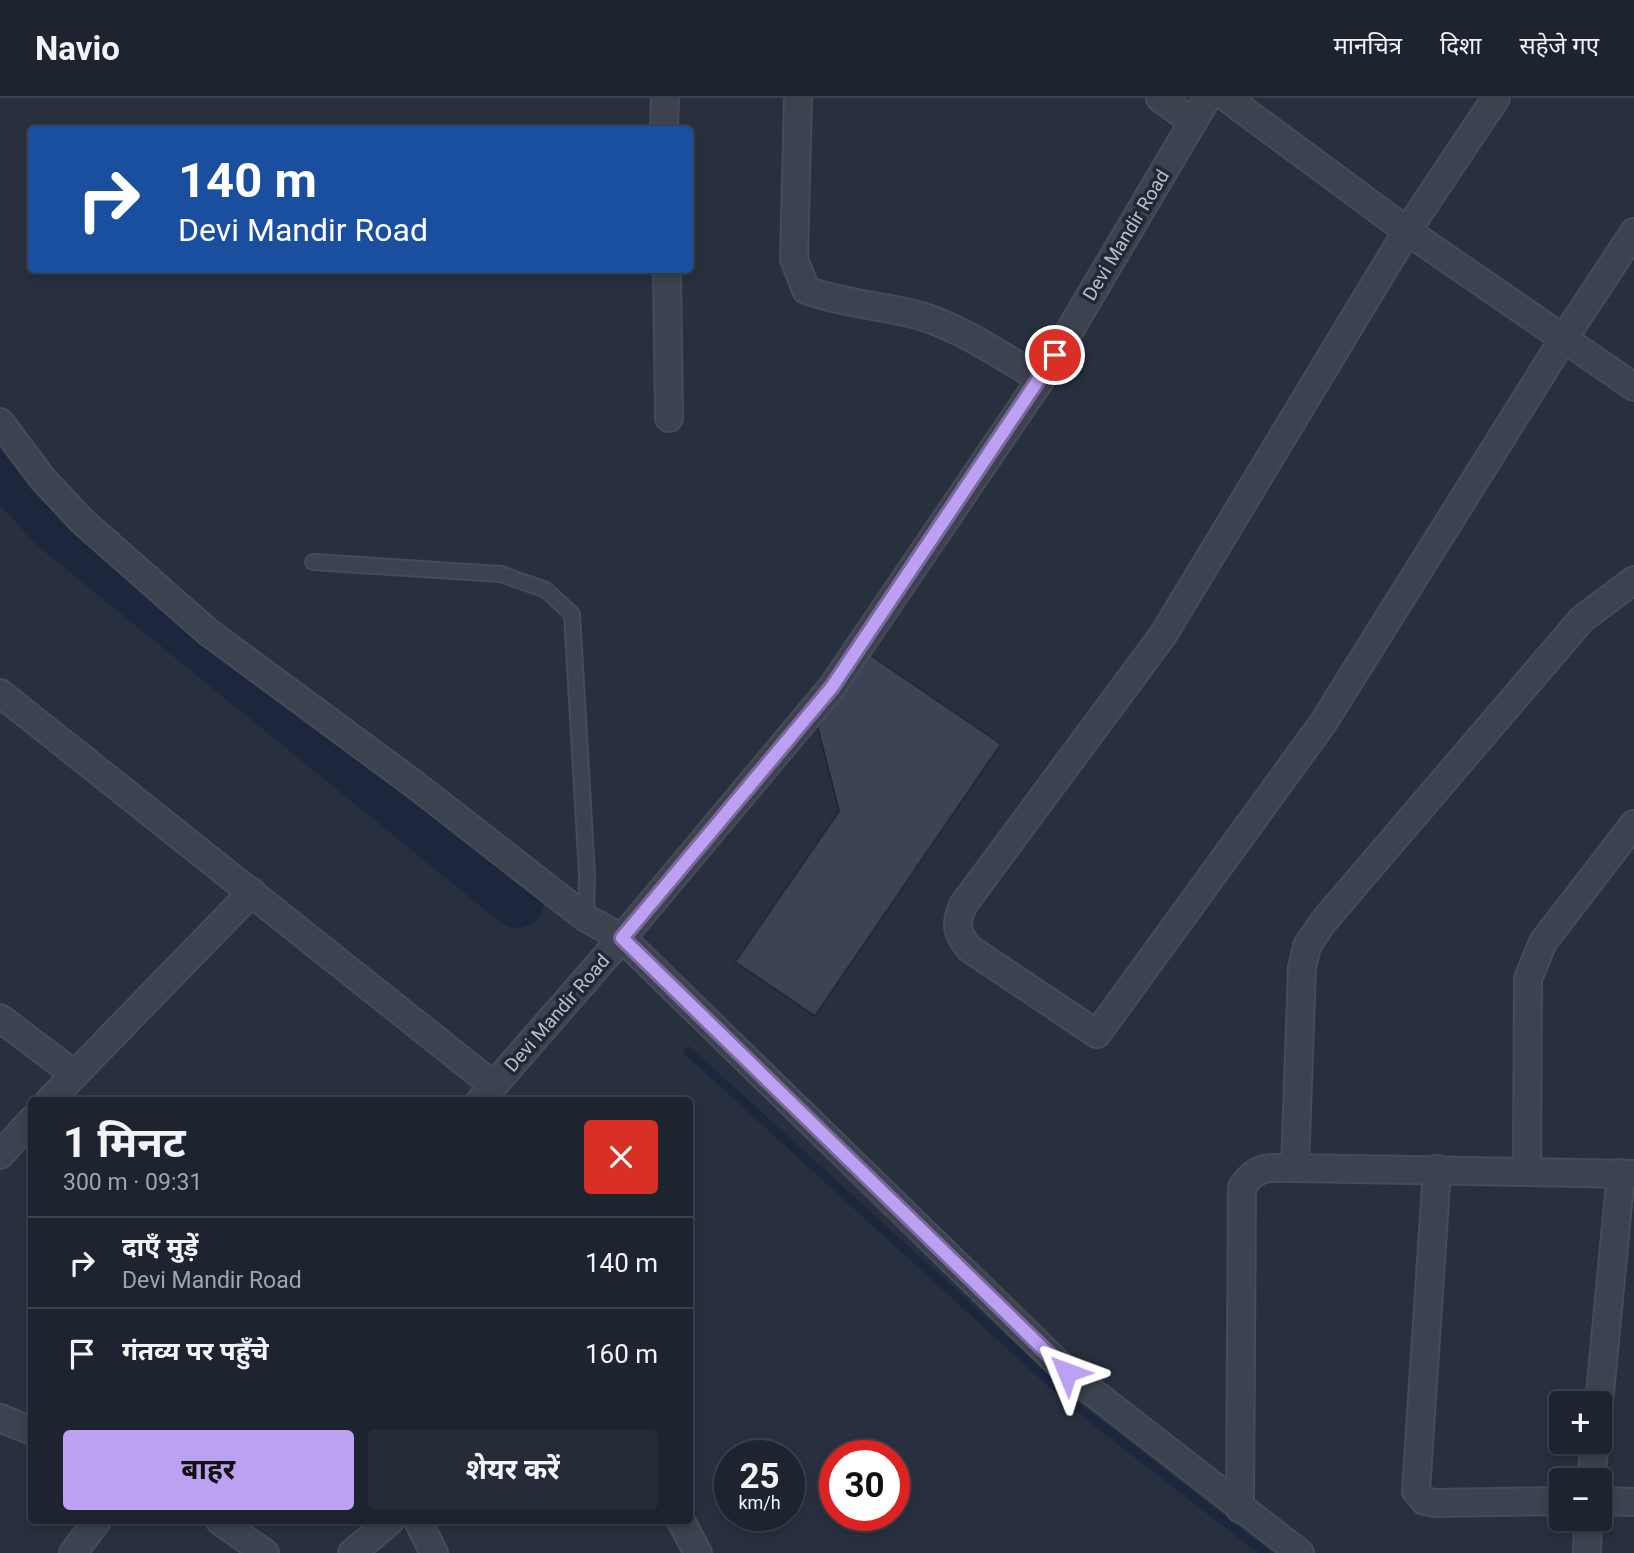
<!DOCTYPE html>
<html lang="hi">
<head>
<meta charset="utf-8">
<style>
	body { margin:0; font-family:Roboto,"Noto Sans Devanagari",sans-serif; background:#262c37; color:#f1f3f6; height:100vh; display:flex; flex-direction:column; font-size:26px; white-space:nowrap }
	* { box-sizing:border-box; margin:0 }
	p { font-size:23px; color:#a1a4aa }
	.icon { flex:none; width:38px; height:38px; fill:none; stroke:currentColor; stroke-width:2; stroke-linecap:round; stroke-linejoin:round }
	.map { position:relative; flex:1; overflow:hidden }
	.details { position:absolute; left:28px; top:999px; width:665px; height:427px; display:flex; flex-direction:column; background:#1e242f; border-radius:7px; box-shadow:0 4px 10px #0003,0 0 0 2px #3c414b }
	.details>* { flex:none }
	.hud { position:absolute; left:28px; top:28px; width:665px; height:147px; border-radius:7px; box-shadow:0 4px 10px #0003,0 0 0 2px #3c414b; background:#1a4fa0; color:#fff; overflow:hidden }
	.fabs { position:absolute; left:1549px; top:1293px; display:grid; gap:14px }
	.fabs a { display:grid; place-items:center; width:63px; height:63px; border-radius:7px; background:#1e242f; box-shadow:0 4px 10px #0003,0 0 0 2px #3c414b; font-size:35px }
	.speed { position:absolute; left:714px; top:1342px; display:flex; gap:14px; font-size:35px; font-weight:700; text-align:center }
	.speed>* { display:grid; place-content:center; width:91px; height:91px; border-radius:50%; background:#1e242f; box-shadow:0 4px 10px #0003,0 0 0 2px #3c414b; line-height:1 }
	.speed small { font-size:18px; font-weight:400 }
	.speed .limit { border:10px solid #d22; background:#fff; color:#111 }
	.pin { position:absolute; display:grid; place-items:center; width:60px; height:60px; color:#fff; margin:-30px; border:4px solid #fff; border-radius:50%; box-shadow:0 2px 7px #0007 }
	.me { position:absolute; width:77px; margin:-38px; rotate:314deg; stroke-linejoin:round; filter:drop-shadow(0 0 5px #0008) }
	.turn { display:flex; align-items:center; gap:24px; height:147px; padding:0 35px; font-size:32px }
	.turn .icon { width:91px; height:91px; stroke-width:2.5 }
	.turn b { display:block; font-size:49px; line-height:60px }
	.round { display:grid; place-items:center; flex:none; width:74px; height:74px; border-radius:7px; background:#262c37 }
	.overview { display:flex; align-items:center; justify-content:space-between; height:119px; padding:0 35px }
	h1 { font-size:42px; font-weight:700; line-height:52px }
	.action { display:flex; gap:14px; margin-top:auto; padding:14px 35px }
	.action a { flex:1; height:80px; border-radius:7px; background:#bca0f2; color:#111; font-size:28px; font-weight:700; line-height:80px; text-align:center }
	.action a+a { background:#262c37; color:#f1f3f6 }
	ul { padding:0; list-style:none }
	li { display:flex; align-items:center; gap:21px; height:91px; padding:0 35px; border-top:2px solid #3c414b }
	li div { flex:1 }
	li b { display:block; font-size:26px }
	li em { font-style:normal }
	header { display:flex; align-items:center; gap:42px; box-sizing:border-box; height:98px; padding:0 35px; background:#1e242f; border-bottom:2px solid #3c414b }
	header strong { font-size:33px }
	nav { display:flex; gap:38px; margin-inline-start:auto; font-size:24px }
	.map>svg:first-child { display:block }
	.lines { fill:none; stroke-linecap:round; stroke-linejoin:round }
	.stream { stroke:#1c263d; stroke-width:9 }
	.river { stroke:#1c263d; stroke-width:54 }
	.building { fill:#3b4355; stroke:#232936; stroke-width:2 }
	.service-casing { stroke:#464b58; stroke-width:18 }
	.minor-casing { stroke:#464b58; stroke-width:30 }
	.service { stroke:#3c424f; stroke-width:14 }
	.minor { stroke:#3c424f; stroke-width:26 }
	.route-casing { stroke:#7a689d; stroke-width:18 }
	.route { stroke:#bca0f2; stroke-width:12 }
	.labels { text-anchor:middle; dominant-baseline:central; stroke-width:7; stroke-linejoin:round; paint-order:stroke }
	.street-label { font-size:19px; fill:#b9beca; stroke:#212734 }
</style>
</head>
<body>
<header>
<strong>Navio</strong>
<nav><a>मानचित्र</a><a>दिशा</a><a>सहेजे गए</a></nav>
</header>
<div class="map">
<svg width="1634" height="1455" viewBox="0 0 1634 1455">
	<rect width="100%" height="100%" fill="#28303f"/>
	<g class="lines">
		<!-- stream -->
		<path class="stream" d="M688 953 1081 1312 1265 1455"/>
		<!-- river -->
		<path class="river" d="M0 367 56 428 517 803"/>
	</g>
	<!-- building -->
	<path class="building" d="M866 554 1001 646 815 918 735 864 839 713 817 627Z"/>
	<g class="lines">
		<defs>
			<path id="service" d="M313 464 501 476 546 492 572 516 587 776 586 820"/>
			<g id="minor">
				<path d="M798 0 794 161 806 192C844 206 883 207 921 218 963 231 1003 259 1041 281"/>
				<path d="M1160 0 1193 24"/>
				<path d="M1227 0 1407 133 1634 289"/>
				<path d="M1496 0 1407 133 1163 537 963 807C955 826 956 835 970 851L1097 936 1323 625 1564 240 1634 134"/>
				<path d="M664 32 665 0"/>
				<path d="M667 172 669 320"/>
				<path d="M0 324 42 380 82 423 208 534 414 686 586 820 622 840 1067 1274 1300 1455"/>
				<path d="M0 595 493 987"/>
				<path d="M0 920 74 976"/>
				<path d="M49 1003 252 794"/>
				<path d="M480 1003 622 840 832 589 1041 281 1207 0"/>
				<path d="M0 1057 32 1022"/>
				<path d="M1295 1070 1302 870 1307 848 1323 824 1582 521 1634 482"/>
				<path d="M1437 1071 1416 1393 1424 1403 1435 1405 1561 1403"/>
				<path d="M1527 1073 1528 881 1543 844 1634 726"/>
				<path d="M1599 1306 1621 1075"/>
				<path d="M0 1320 32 1333"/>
				<path d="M1591 1382 1595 1344"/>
				<path d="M1600 1403 1634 1404"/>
				<path d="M1240 1411 1242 1089C1258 1066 1269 1070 1295 1070L1634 1076"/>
				<path d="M220 1423 265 1455"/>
				<path d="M418 1423 434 1455"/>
				<path d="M681 1423 698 1455"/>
				<path d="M73 1455 97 1423"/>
				<path d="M352 1455 390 1423"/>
				<path d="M1587 1455 1588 1421"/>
			</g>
		</defs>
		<!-- service casing -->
		<use href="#service" class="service-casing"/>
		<!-- minor casing -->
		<use href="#minor" class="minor-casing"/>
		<!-- service -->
		<use href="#service" class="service"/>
		<!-- minor -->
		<use href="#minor" class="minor"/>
	</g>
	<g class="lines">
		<defs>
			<path id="route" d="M1055 257 832 589 622 840 1067 1274"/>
		</defs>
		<!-- route casing -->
		<use href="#route" class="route-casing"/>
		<!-- route -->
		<use href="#route" class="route"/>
	</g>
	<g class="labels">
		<!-- street labels -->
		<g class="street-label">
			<text transform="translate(1126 137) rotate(-59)">Devi Mandir Road</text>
			<text transform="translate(557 915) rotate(-49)">Devi Mandir Road</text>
		</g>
	</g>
</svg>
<div class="fabs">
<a>+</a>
<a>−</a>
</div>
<div class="speed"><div>25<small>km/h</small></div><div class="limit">30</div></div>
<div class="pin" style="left:1055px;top:257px;background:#d93025"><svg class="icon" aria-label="arrive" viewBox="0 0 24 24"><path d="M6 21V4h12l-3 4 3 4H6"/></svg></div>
<svg class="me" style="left:1067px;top:1274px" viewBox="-20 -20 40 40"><path d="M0-17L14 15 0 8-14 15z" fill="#bca0f2" stroke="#fff" stroke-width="4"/></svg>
<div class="hud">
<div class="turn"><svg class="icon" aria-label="right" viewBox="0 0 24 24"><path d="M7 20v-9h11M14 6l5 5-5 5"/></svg><div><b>140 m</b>Devi Mandir Road</div></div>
</div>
<section class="details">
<div class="overview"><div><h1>1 मिनट</h1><p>300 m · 09:31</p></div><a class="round" style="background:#d93025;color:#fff"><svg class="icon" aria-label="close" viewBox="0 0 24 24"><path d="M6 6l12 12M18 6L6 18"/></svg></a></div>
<ul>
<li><svg class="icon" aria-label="right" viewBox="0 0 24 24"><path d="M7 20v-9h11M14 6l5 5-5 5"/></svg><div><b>दाएँ मुड़ें</b><p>Devi Mandir Road</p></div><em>140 m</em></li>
<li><svg class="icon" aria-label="arrive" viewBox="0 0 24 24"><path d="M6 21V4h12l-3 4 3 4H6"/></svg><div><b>गंतव्य पर पहुँचे</b></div><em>160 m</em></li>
</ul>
<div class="action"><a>बाहर</a><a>शेयर करें</a></div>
</section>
</div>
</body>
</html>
